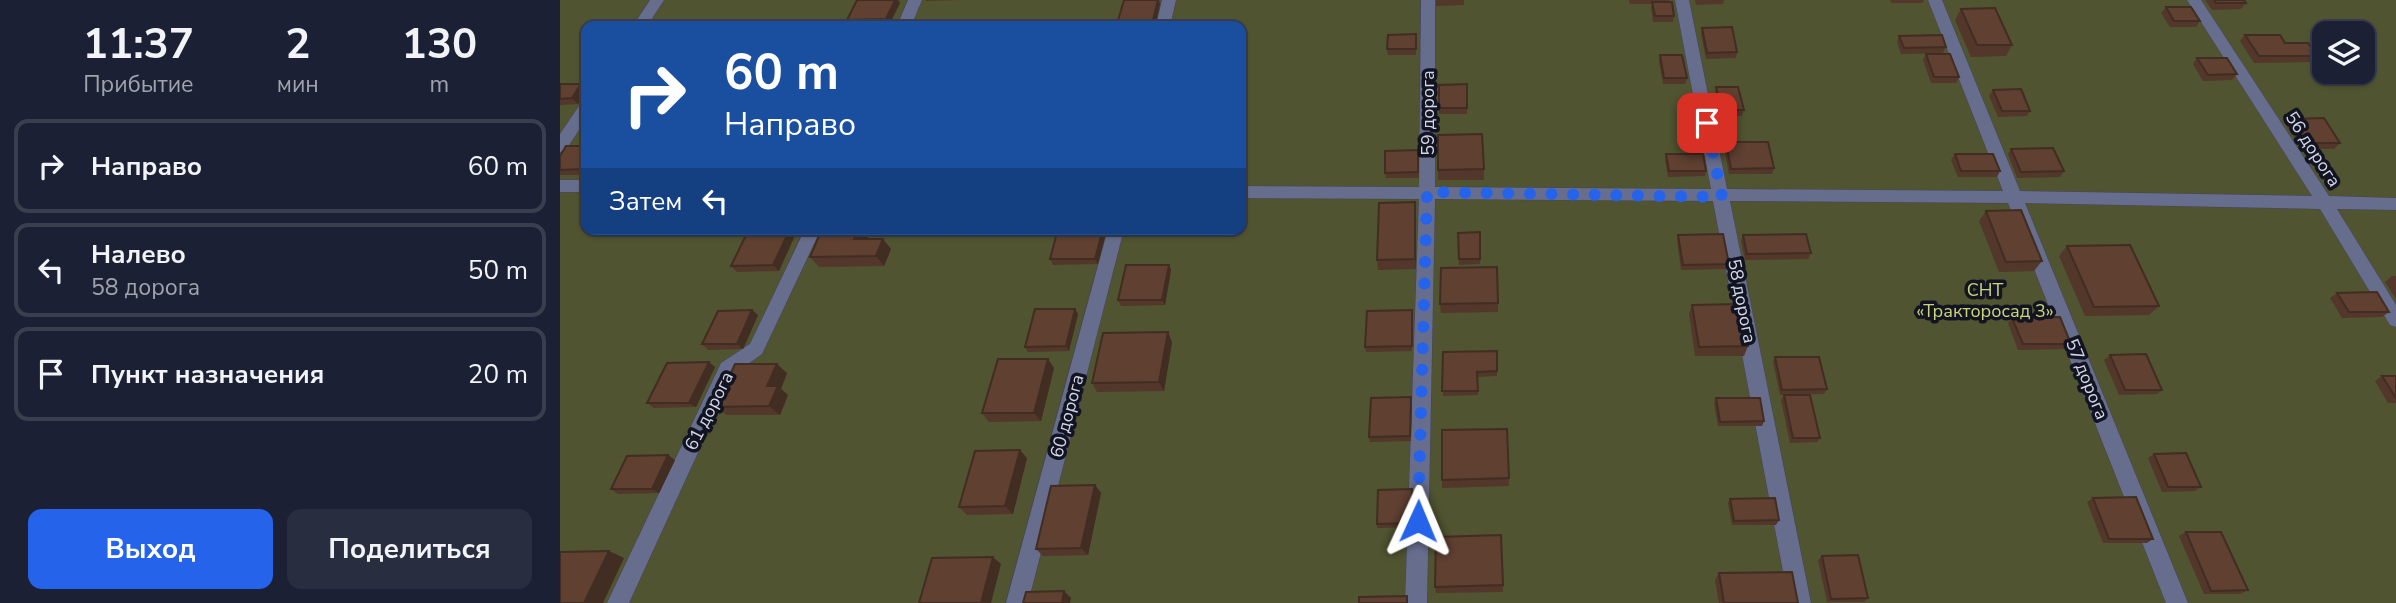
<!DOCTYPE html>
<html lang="ru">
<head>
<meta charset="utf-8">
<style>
	body { margin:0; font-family:"Nunito Sans",sans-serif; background:#292d40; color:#f1f3f6; height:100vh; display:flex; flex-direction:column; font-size:26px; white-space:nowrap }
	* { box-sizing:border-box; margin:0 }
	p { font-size:23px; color:#a0a3ac }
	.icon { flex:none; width:38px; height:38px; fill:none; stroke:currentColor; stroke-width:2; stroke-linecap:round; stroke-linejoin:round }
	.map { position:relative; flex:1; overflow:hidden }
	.sheet { display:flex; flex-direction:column; background:#1c2034; width:560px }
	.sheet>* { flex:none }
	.banner { position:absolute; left:21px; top:21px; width:665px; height:214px; border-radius:14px; box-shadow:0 2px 5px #0004,0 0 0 2px #3a3e4f; background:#1a4fa0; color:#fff; overflow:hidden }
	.buttons { position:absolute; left:1752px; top:21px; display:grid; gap:14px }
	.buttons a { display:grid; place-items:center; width:63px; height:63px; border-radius:14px; background:#1c2034; box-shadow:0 2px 5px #0004,0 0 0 2px #3a3e4f; font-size:35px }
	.pin { position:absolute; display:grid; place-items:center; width:60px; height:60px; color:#fff; margin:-30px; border-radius:14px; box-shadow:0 4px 10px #0006 }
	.me { position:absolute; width:77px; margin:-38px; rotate:1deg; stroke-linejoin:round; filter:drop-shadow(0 0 5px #0008) }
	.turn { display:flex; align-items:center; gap:24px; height:147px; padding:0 28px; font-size:32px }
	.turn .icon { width:91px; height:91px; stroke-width:2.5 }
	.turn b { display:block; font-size:49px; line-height:60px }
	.then { display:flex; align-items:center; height:66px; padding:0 28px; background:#0003; gap:14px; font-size:26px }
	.eta { display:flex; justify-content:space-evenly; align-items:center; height:119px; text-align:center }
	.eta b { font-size:42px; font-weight:700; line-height:49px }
	.cta { display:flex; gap:14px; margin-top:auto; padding:14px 28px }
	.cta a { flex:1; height:80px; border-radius:14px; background:#2563eb; color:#fff; font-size:28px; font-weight:700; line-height:80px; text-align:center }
	.cta a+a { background:#292d40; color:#f1f3f6 }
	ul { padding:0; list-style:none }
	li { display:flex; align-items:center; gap:21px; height:94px; margin:0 14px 10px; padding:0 14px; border:4px solid #3a3e4f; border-radius:14px }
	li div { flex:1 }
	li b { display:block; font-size:26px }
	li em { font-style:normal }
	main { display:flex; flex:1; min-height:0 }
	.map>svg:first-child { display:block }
	.green { fill:#505430; fill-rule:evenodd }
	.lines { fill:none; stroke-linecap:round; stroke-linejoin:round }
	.minor-casing { stroke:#43455c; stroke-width:1 }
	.minor { fill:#676d8d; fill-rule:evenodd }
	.wall { fill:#52372a }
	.shaded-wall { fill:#422d22 }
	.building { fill:#5f4031; stroke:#422d22; stroke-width:2 }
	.route { stroke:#2563eb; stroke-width:12; stroke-dasharray:0 21.6 }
	.labels { text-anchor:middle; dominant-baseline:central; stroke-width:7; stroke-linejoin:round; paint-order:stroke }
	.street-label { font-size:18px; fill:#d3d7e9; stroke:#121421 }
	.park-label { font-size:18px; fill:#cdd57a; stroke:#121421 }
</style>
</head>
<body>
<main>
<section class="sheet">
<div class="eta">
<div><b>11:37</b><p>Прибытие</p></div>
<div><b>2</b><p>мин</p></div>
<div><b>130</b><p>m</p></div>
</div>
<ul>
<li><svg class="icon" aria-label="right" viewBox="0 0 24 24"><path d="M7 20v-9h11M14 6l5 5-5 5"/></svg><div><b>Направо</b></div><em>60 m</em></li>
<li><svg class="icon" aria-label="left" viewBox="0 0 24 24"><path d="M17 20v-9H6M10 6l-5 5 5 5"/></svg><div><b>Налево</b><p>58 дорога</p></div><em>50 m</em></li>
<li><svg class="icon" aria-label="arrive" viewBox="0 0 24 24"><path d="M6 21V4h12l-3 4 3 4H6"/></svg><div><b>Пункт назначения</b></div><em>20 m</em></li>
</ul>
<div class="cta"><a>Выход</a><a>Поделиться</a></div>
</section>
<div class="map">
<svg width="1836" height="603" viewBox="0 0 1836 603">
	<rect width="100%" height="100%" fill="#262b46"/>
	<!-- green -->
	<path class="green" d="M0 0H1836V603H0ZM26 26H681V229H26ZM1764 33H1802V72H1764Z"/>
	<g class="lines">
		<defs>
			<g id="minor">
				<path d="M90 0H104L87 26H73Z"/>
				<path d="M348 0H362L351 26H337Z"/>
				<path d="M602 0H616L610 26H596Z"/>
				<path d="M861 0H875V187L1151 189 1115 0H1129L1167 189 1443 191 1368 0H1382L1460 191 1752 196 1627 0H1641L1769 196 1836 198V210L1777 209 1836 305V327L1830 325 1760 209 1465 203 1628 603H1606L1448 203 1170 201 1251 603H1229L1153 201 875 199 867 603H845L859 199 681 198V186L859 187Z"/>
				<path d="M26 102V119L6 150 0 152V134L21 103Z"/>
				<rect x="0" y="180" width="26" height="12"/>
				<path d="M245 229H261L202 354 174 374 69 603H47L161 363 190 344Z"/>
				<path d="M548 229H564L468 603H446Z"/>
			</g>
		</defs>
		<!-- minor casing -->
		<use href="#minor" class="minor-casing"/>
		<!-- minor -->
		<use href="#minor" class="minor"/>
	</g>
	<!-- wall -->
	<g class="wall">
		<path d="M297 0H338L340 3 329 25 291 26 287 20Z"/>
		<path d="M366 0H399L366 1Z"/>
		<path d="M876 0H904V5L876 6Z"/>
		<path d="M1069 0H1110L1109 2 1114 16 1113 22H1093L1091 8 1092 4H1070Z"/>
		<path d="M1135 0H1164L1163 4 1136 5Z"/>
		<path d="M1330 0H1364L1362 3H1331Z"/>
		<path d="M1645 0H1684L1686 3 1681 9 1652 10Z"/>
		<path d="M600 4 595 26H558L557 24Z"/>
		<path d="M1606 7 1640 21 1636 27H1610L1601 13Z"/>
		<path d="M1401 9 1452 45 1446 56 1411 57 1395 20Z"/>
		<path d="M1142 28 1177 52 1176 58 1146 59 1141 34Z"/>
		<path d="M856 34V55H828L827 49Z"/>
		<path d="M1685 35 1725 43 1757 56 1752 62 1694 63 1680 41Z"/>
		<path d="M1339 36 1386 47 1383 53 1341 54 1337 42Z"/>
		<path d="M1366 54 1399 77 1396 83H1371L1363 60Z"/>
		<path d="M1100 55 1127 78 1125 84H1103L1099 61Z"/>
		<path d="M1637 58 1677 74 1672 80 1643 81 1633 64Z"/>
		<path d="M0 84 18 104 0 105Z"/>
		<path d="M907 84V114H879V85Z"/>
		<path d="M1156 87 1184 110 1182 116H1159L1155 93Z"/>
		<path d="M1433 90 1470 111 1467 116 1438 117 1429 96Z"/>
		<path d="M1731 119 1780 143 1774 149H1742L1726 125Z"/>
		<path d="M1166 142 1214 168 1212 174H1169L1164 148Z"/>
		<path d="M26 146V175H0V156Z"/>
		<path d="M1451 149 1504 171 1500 177 1457 178 1448 154Z"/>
		<path d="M858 150 859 178H826L825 173Z"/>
		<path d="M1106 154 1146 171 1145 176 1108 177 1105 160Z"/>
		<path d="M1395 154 1440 171 1437 177H1398L1391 160Z"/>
		<path d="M924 169V180H878V170Z"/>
		<path d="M1426 211 1482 261 1474 271 1439 272 1419 221Z"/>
		<path d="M856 212V269L818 270 817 260Z"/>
		<path d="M189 229H233L236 233 219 271 177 272 171 266Z"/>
		<path d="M262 229H306L310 233 307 239 331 249 324 266 259 267 250 257Z"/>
		<path d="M920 232V264L899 265 898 233Z"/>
		<path d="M546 233 538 264 493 265 490 259Z"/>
		<path d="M1118 235 1169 264 1167 269 1121 270 1117 240Z"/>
		<path d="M1183 235 1251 253 1248 259 1185 260 1181 241Z"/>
		<path d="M1507 246 1599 306 1589 315 1525 316 1499 256Z"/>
		<path d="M609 265 611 270 605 305 561 306 558 300Z"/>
		<path d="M1832 276H1836V299L1825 282Z"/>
		<path d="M1777 293 1829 312 1822 317 1782 318 1770 298Z"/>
		<path d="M938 303V312L881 313 880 304Z"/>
		<path d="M1132 305 1188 346 1184 356H1135L1129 314Z"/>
		<path d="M515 309 518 314 509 351 468 352 465 347Z"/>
		<path d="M852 310V351L806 352 805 347Z"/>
		<path d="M198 315 183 349 148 350 142 344Z"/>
		<path d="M1452 318 1511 344 1506 349 1458 350 1448 323Z"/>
		<path d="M612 342 604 391 537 392 532 383Z"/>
		<path d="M937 351V376L917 377 918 395 883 396V352Z"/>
		<path d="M1550 355 1602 390 1597 394 1559 395 1544 360Z"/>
		<path d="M1215 357 1267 389 1264 394 1220 395 1213 362Z"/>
		<path d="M488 359 494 368 481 421 429 422 422 413Z"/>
		<path d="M155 367 136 407 94 408 87 403Z"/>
		<path d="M227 373 221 389 228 395 220 415H167L155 407Z"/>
		<path d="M1822 376H1836V403H1828L1815 381Z"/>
		<path d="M1224 395 1260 438 1257 442 1230 443 1221 400Z"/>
		<path d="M1156 398 1204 421 1202 426H1158L1154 403Z"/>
		<path d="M852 402 851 441 810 442 809 437Z"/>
		<path d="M1594 454 1641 487 1635 491 1602 492 1588 458Z"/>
		<path d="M467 458 453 514 407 515 399 507Z"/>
		<path d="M115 460 99 493 58 494 51 489Z"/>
		<path d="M949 478V486L882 488V480Z"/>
		<path d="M535 485 541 493 528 555 483 556 476 549Z"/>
		<path d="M852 489V527L817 528V524Z"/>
		<path d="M1533 498 1593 539 1587 543H1543L1527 502Z"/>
		<path d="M1170 499 1219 520 1216 525H1172L1168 503Z"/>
		<path d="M1626 532 1688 590 1680 594H1644L1619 536Z"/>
		<path d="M1262 556 1308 598 1304 602H1267L1258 560Z"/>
		<path d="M1159 573 1238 603H1159L1155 580Z"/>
		<path d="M943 585V592L876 593 875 587Z"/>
	</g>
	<!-- shaded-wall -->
	<g class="shaded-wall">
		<path d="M335 0H338L340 3 329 25 326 19Z"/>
		<path d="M598 0H599L600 4 595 26H593L592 24Z"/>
		<path d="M21 84 26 89V91L18 104 12 98Z"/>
		<path d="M855 202 856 212V269L855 259Z"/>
		<path d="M230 229H233L236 233 219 271 213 265Z"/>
		<path d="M299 229H306L310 233 303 250 294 239Z"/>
		<path d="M543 229H544L546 233 538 264 535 259Z"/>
		<path d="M323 239 331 249 324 266 316 256Z"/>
		<path d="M609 265 611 270 605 305 602 300Z"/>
		<path d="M515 309 518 314 509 351 506 346Z"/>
		<path d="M192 310 198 315 183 349 177 344Z"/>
		<path d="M608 332 612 342 604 391 599 382Z"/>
		<path d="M488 359 494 368 481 421 474 413Z"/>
		<path d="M149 362 155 367 136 407 129 403Z"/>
		<path d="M217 364 227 373 221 389 228 395 220 415 209 406 207 386Z"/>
		<path d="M460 450 467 458 453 514 445 506Z"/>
		<path d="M108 455 115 460 99 493 92 489Z"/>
		<path d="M535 485 541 493 528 555 521 548Z"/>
		<path d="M49 551 64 558 43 603H24Z"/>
		<path d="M433 557 441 564 431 603H421Z"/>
		<path d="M504 591 511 598 510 603H502Z"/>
	</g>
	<!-- building -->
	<g class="building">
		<path d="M297 0H335L326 19 287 20Z"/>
		<path d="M564 0H598L592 24H557Z"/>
		<path d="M1654 0H1684L1686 3H1656Z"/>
		<path d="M1092 2H1112L1114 16H1095Z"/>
		<path d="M1606 7H1631L1640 21H1614Z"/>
		<path d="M1435 8 1452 45H1417L1401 9Z"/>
		<path d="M617 22H635L634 26H616Z"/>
		<path d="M37 23H63L60 26H35Z"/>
		<path d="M395 23 393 26H349L350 24Z"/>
		<path d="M1172 27 1177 52 1147 53 1142 28Z"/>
		<path d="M856 34V49H827L828 35Z"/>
		<path d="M1382 35 1386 47 1344 48 1339 36Z"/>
		<path d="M1685 35H1720L1725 43H1748L1757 56H1699Z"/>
		<path d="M1366 54H1390L1399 77H1374Z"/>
		<path d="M1100 55H1122L1127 78H1104Z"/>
		<path d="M1637 58H1667L1677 74 1648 75Z"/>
		<path d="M0 84H21L12 98 0 99Z"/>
		<path d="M907 84V108H879V85Z"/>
		<path d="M1156 87H1178L1184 110H1161Z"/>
		<path d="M1461 89 1470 111H1442L1433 90Z"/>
		<path d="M1764 118 1780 143H1747L1731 119Z"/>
		<path d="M922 134 924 169 878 170V135Z"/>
		<path d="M1166 142H1208L1214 168 1171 169Z"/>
		<path d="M6 146H26V163L22 169 0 170V156Z"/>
		<path d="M1493 148 1504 171 1461 172 1451 149Z"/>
		<path d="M858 150V172L825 173V151Z"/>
		<path d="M1106 154H1143L1146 171H1109Z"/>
		<path d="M1395 154H1433L1440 171H1401Z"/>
		<path d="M855 202V259L817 260 819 203Z"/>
		<path d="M1461 210 1482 261 1446 262 1426 211Z"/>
		<path d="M189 229H230L213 265 171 266Z"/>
		<path d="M262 229H299L294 239H323L316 256 250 257Z"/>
		<path d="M498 229H543L535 259H490Z"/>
		<path d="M920 232V259H899L898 233Z"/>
		<path d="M1163 234 1169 264 1123 265 1118 235Z"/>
		<path d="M1246 234 1251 253 1187 254 1183 235Z"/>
		<path d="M1570 245 1599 306 1534 307 1507 246Z"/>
		<path d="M566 265H609L602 300H558Z"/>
		<path d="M937 267 938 303 880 304 881 268Z"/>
		<path d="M1817 292 1829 312H1789L1777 293Z"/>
		<path d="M1179 304 1188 346 1139 347 1132 305Z"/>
		<path d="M475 309H515L506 346 465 347Z"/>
		<path d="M192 310 177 344H142L158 311Z"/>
		<path d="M852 310V346L805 347 807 311Z"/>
		<path d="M1500 317 1511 344H1463L1452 318Z"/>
		<path d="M608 332 599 382 532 383 543 333Z"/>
		<path d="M937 351V371L917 372 918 391H882L883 352Z"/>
		<path d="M1586 354 1602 390H1565L1550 355Z"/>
		<path d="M1215 357H1259L1267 389 1222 390Z"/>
		<path d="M438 359H488L474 413H422Z"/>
		<path d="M149 362 129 403H87L107 363Z"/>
		<path d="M175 364H217L207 386H218L209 406 155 407Z"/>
		<path d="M1822 376H1836V398Z"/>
		<path d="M1224 395H1250L1260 438H1233Z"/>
		<path d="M851 397 850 436 809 437 811 398Z"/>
		<path d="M1156 398H1200L1204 421 1160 422Z"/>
		<path d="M947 429 949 478 882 480V430Z"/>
		<path d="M460 450 445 506 399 507 415 451Z"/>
		<path d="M1626 453 1641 487H1608L1594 454Z"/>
		<path d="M108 455 92 489H51L67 456Z"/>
		<path d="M535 485 521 548 476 549 491 486Z"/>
		<path d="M852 489V523L817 524 818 490Z"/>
		<path d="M1576 497 1593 539H1549L1533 498Z"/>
		<path d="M1215 498 1219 520 1174 521 1170 499Z"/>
		<path d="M1626 532H1661L1688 590 1651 591Z"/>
		<path d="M941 535 943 585 875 587 876 537Z"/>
		<path d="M49 551 24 603H0V552Z"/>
		<path d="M1298 555 1308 598 1271 599 1262 556Z"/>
		<path d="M433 557 421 603H359L372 558Z"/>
		<path d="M1232 572 1238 603H1164L1159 573Z"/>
		<path d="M504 591 502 603H463L466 592Z"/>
		<path d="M847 596V603H799V597Z"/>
	</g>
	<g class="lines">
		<!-- route -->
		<path class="route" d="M858 521 867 192 1162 197 1147 123"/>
	</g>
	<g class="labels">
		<!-- street labels -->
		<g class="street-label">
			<text transform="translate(868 113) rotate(-90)">59 дорога</text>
			<text transform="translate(1753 149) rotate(57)">56 дорога</text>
			<text transform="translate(1182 301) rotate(79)">58 дорога</text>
			<text transform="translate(1527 379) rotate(68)">57 дорога</text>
			<text transform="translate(149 411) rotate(-63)">61 дорога</text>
			<text transform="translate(507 416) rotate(-75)">60 дорога</text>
		</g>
		<!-- park labels -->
		<g class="park-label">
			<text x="1425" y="290">СНТ<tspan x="1425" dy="21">«Тракторосад 3»</tspan></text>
		</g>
	</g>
</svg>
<div class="buttons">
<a><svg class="icon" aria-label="layers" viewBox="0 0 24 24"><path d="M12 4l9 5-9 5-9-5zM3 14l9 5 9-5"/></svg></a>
</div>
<div class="pin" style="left:1147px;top:123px;background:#d93025"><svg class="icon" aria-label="arrive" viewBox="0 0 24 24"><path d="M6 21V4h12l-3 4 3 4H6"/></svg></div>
<svg class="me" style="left:858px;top:521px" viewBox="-20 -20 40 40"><path d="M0-17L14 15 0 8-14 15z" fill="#2563eb" stroke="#fff" stroke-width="4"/></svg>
<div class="banner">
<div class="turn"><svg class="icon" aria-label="right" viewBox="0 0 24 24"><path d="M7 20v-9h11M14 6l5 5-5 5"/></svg><div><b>60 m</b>Направо</div></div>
<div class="then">Затем<svg class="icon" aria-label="left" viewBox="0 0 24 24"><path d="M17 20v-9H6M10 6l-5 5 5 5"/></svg></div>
</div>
</div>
</main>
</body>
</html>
